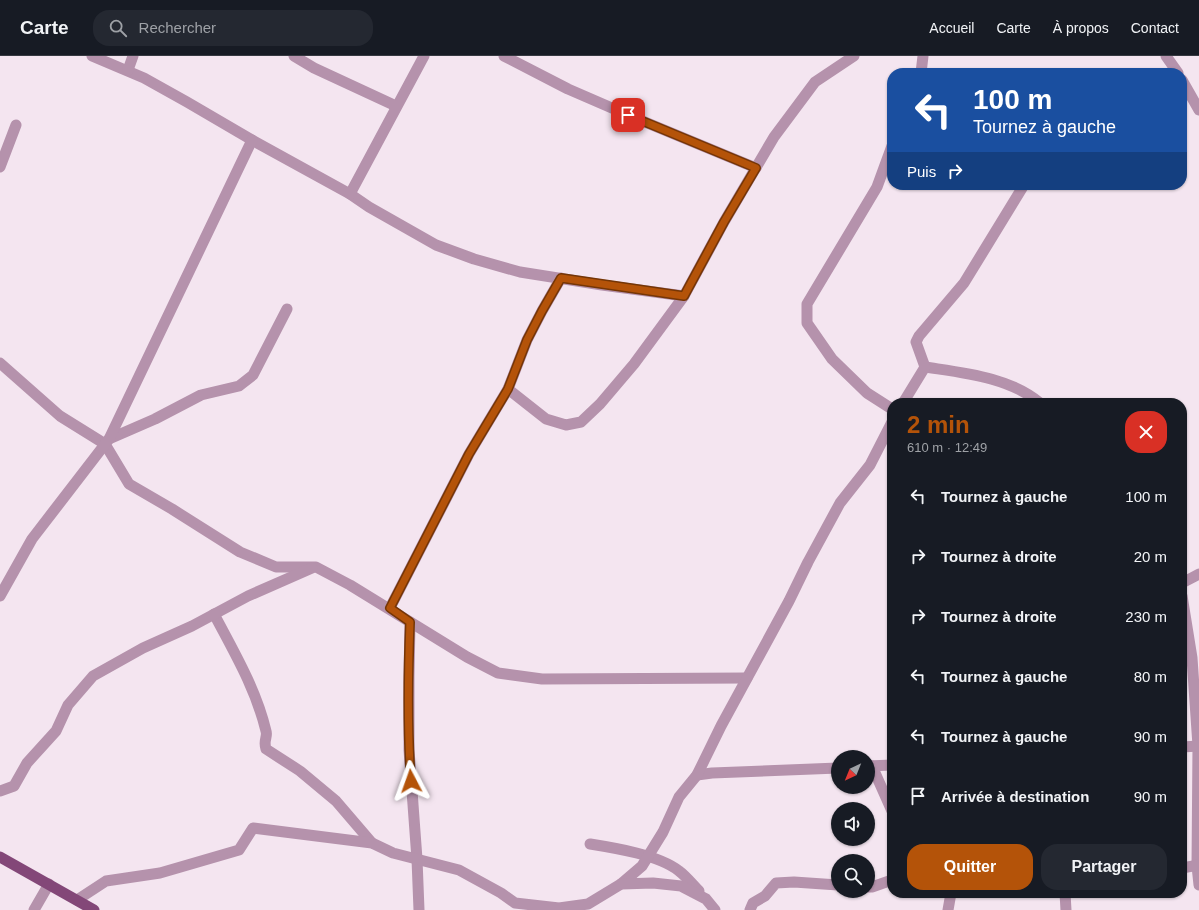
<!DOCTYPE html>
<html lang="fr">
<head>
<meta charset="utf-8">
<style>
	body { margin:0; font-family:Helvetica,sans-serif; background:#242831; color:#f1f3f6; height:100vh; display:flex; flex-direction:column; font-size:15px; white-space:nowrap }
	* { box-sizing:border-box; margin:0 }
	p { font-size:13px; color:#9ea1a6 }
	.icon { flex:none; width:22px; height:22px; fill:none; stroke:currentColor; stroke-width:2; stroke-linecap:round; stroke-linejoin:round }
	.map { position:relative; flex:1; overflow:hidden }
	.side { position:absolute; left:887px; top:342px; width:300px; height:500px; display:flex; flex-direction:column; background:#171b24; border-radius:16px; box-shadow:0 1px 3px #0004 }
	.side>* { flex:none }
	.hud { position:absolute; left:887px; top:12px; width:300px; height:122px; border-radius:16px; box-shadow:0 1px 3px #0004; background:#1a4fa0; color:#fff; overflow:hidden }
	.needle { width:26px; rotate:223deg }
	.buttons { position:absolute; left:831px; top:694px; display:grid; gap:8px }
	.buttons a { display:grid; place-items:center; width:44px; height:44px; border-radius:50%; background:#171b24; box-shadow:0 1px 3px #0004; font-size:20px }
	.pin { position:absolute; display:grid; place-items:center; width:34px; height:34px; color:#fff; margin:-17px; border-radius:8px; box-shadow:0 2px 6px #0006 }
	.me { position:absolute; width:44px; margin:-22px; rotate:356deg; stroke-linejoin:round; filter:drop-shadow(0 0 3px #0008) }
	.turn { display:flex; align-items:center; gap:14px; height:84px; padding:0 20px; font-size:18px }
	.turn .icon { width:52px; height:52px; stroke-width:2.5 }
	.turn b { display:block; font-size:28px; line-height:34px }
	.then { display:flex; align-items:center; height:38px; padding:0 20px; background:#0003; gap:8px; font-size:15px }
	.round { display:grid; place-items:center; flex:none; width:42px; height:42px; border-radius:16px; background:#242831 }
	.overview { display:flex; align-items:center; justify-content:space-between; height:68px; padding:0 20px }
	h1 { font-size:24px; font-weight:700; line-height:30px; color:#b45309 }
	.button { display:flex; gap:8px; margin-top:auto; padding:8px 20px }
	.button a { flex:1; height:46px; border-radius:16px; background:#b45309; color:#fff; font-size:16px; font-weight:700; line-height:46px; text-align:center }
	.button a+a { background:#242831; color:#f1f3f6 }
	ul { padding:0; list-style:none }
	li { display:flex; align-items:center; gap:12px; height:60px; padding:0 20px }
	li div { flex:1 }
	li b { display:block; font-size:15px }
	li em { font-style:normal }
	header { display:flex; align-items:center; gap:24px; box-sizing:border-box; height:56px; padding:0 20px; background:#171b24; border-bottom:1px solid #363941 }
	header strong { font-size:19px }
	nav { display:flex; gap:22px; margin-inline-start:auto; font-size:14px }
	.search { width:280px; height:36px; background:#242831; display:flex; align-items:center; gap:10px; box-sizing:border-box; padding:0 14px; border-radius:16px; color:#9ea1a6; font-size:15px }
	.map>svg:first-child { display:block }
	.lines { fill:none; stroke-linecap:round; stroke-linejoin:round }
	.minor { stroke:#b592ac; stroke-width:11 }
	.primary { stroke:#834778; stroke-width:11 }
	.route-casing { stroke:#753606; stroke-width:10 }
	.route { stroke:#b45309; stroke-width:7 }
</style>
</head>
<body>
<header>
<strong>Carte</strong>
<div class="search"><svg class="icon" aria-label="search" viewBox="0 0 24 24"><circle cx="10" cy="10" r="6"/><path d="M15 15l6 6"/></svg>Rechercher</div>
<nav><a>Accueil</a><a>Carte</a><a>À propos</a><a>Contact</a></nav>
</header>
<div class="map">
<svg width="1199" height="854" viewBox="0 0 1199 854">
	<rect width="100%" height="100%" fill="#f4e5f0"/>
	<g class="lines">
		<!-- minor -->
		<g class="minor">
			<path d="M92 0 144 22 187 46 252 84 350 138 369 151 436 189 474 203 520 216 602 229 684 240"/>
			<path d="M294 0 314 12 396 50"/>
			<path d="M504 0 568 33 628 59 756 112"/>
			<path d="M1166 0 1178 17"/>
			<path d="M128 14 133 0"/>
			<path d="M921 17 923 0"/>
			<path d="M1182 24 1199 54"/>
			<path d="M892 90 877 131 807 248V267L832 303 867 337 892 353"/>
			<path d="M0 111 16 69"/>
			<path d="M350 138 424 0"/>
			<path d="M0 307 60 360 105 388 129 428 172 453 240 496 276 511H316L350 529 467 601 498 617 542 623 747 622"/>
			<path d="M925 311C964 317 1009 321 1040 347"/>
			<path d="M508 333 546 363 566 369 581 366 600 348 634 308 684 240 724 166 774 81 815 26 854 0"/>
			<path d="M903 347 925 311 916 286 919 280 964 227 1024 129"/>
			<path d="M109 383 155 363 201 339 239 330 253 319 287 253"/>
			<path d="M1182 527 1199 518"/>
			<path d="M0 540 32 483 109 383 252 84"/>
			<path d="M1182 540 1192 602 1198 690 1197 810 1199 829"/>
			<path d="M390 552 469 398 508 333 527 284 542 255 561 222"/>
			<path d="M214 558C234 596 256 633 266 675 268 681 263 684 266 693L300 715 336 745 372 787"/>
			<path d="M410 566 409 620V694L417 803 419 854"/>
			<path d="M1182 691 1199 690"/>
			<path d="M868 710 892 709"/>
			<path d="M872 710 892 755"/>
			<path d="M697 719 712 717 838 712"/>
			<path d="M0 735 14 730 27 707 56 675 68 649 93 620 143 592 192 570 248 540 312 512"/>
			<path d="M590 788C615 792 659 799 679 815 686 820 693 829 699 835"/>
			<path d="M1182 812 1199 809"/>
			<path d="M621 828 642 810 663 776 679 741 697 719 721 670 789 545 808 506 840 447 870 409 892 366"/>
			<path d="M868 831H872L892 824"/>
			<path d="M1065 837 1066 854"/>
			<path d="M77 844 106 825 160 817 239 794 253 772 372 787 393 797 459 814 501 837 515 847 559 852 588 848 621 828 653 827 681 830 706 843 715 854"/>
			<path d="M34 854 49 828"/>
			<path d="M750 854 753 847 765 840 776 827 794 826 838 829"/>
			<path d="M948 854 951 837"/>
		</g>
		<!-- primary -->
		<path class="primary" d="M0 801 94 854"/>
	</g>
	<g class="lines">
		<defs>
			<path id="route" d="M411 725C407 672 408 619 410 566L390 552 469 398 508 333 527 284 542 255 561 222 684 240 724 166 756 112 628 59"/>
		</defs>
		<!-- route casing -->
		<use href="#route" class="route-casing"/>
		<!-- route -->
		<use href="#route" class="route"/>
	</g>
</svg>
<div class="buttons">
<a><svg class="needle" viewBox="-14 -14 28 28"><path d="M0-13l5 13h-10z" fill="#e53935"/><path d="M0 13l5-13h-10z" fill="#9ea1a6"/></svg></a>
<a><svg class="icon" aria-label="sound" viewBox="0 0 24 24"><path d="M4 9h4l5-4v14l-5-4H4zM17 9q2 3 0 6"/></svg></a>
<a><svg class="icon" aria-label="search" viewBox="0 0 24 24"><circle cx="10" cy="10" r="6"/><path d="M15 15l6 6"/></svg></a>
</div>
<div class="pin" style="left:628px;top:59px;background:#d93025"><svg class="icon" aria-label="arrive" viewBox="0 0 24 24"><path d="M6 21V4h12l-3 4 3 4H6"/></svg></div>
<svg class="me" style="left:411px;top:725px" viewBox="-20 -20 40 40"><path d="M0-17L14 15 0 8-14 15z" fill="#b45309" stroke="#fff" stroke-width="4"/></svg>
<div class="hud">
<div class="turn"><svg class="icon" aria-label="left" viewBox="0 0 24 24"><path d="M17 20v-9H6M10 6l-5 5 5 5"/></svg><div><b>100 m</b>Tournez à gauche</div></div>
<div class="then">Puis<svg class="icon" aria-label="right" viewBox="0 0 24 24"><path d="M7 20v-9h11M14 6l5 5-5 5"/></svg></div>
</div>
<section class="side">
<div class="overview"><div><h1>2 min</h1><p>610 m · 12:49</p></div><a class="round" style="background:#d93025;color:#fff"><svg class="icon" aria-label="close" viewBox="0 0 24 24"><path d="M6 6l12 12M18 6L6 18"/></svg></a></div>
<ul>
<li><svg class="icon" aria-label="left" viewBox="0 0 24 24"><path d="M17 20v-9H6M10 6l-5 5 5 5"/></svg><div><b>Tournez à gauche</b></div><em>100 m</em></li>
<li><svg class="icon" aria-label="right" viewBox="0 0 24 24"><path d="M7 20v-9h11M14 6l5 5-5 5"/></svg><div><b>Tournez à droite</b></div><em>20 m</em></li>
<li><svg class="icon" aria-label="right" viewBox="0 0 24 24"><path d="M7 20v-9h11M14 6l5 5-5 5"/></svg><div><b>Tournez à droite</b></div><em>230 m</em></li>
<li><svg class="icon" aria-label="left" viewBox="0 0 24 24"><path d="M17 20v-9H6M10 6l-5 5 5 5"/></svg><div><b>Tournez à gauche</b></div><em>80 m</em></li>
<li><svg class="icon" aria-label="left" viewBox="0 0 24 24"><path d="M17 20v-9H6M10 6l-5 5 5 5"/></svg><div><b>Tournez à gauche</b></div><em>90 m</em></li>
<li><svg class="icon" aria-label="arrive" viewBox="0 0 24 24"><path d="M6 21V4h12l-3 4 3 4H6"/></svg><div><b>Arrivée à destination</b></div><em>90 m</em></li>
</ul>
<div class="button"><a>Quitter</a><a>Partager</a></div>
</section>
</div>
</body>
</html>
